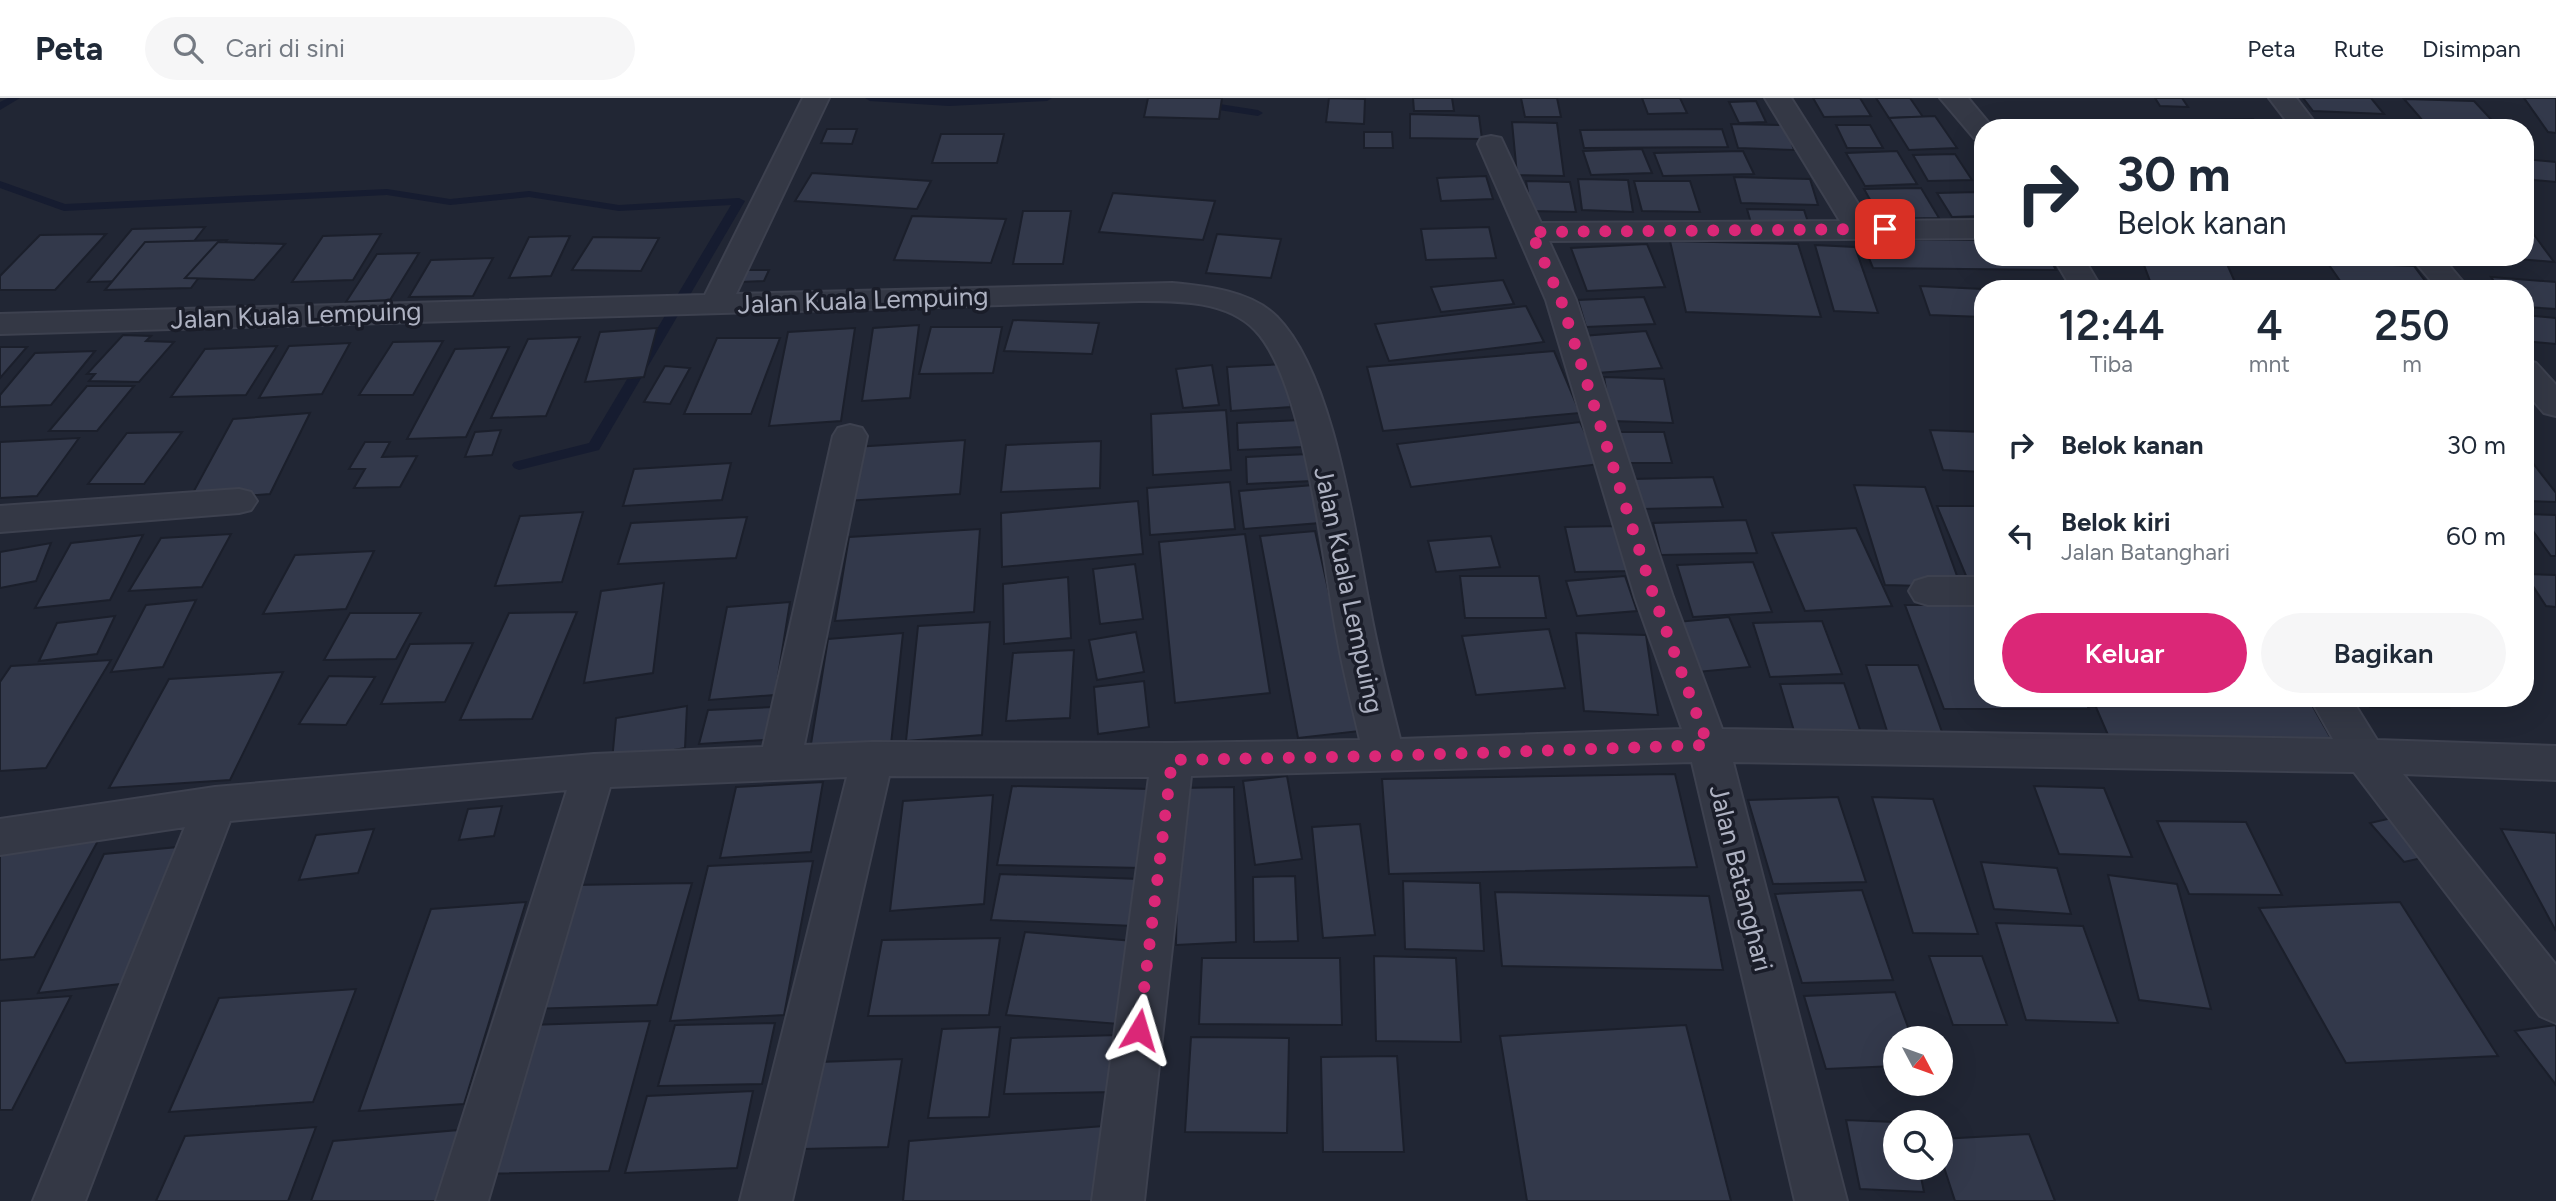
<!DOCTYPE html>
<html lang="id">
<head>
<meta charset="utf-8">
<style>
	body { margin:0; font-family:Figtree,sans-serif; background:#f6f6f7; color:#1f2937; height:100vh; display:flex; flex-direction:column; font-size:26px; white-space:nowrap }
	* { box-sizing:border-box; margin:0 }
	p { font-size:23px; color:#747a83 }
	.icon { flex:none; width:38px; height:38px; fill:none; stroke:currentColor; stroke-width:2; stroke-linecap:round; stroke-linejoin:round }
	.map { position:relative; flex:1; overflow:hidden }
	.panel { position:absolute; left:1974px; top:182px; width:560px; height:427px; display:flex; flex-direction:column; background:#fff; border-radius:28px; box-shadow:0 7px 28px #0002 }
	.panel>* { flex:none }
	.top-card { position:absolute; left:1974px; top:21px; width:560px; height:147px; border-radius:28px; box-shadow:0 7px 28px #0002; background:#fff; color:#1f2937; overflow:hidden }
	.needle { width:46px; rotate:131deg }
	.fabs { position:absolute; left:1883px; top:928px; display:grid; gap:14px }
	.fabs a { display:grid; place-items:center; width:70px; height:70px; border-radius:50%; background:#fff; box-shadow:0 7px 28px #0002; font-size:35px }
	.pin { position:absolute; display:grid; place-items:center; width:60px; height:60px; color:#fff; margin:-30px; border-radius:14px; box-shadow:0 4px 10px #0006 }
	.me { position:absolute; width:77px; margin:-38px; rotate:7deg; stroke-linejoin:round; filter:drop-shadow(0 0 5px #0008) }
	.turn { display:flex; align-items:center; gap:24px; height:147px; padding:0 28px; font-size:32px }
	.turn .icon { width:91px; height:91px; stroke-width:2.5 }
	.turn b { display:block; font-size:49px; line-height:60px }
	.eta { display:flex; justify-content:space-evenly; align-items:center; height:119px; text-align:center }
	.eta b { font-size:42px; font-weight:600; line-height:49px }
	.button { display:flex; gap:14px; margin-top:auto; padding:14px 28px }
	.button a { flex:1; height:80px; border-radius:42px; background:#db2777; color:#fff; font-size:28px; font-weight:600; line-height:80px; text-align:center }
	.button a+a { background:#f6f6f7; color:#1f2937 }
	ul { padding:0; list-style:none }
	li { display:flex; align-items:center; gap:21px; height:91px; padding:0 28px }
	li div { flex:1 }
	li b { display:block; font-size:26px }
	li em { font-style:normal }
	header { display:flex; align-items:center; gap:42px; box-sizing:border-box; height:98px; padding:0 35px; background:#fff; border-bottom:2px solid #e0e1e3 }
	header strong { font-size:33px }
	nav { display:flex; gap:38px; margin-inline-start:auto; font-size:24px }
	.search { width:490px; height:63px; background:#f6f6f7; display:flex; align-items:center; gap:18px; box-sizing:border-box; padding:0 24px; border-radius:38px; color:#747a83; font-size:26px }
	.map>svg:first-child { display:block }
	.lines { fill:none; stroke-linecap:round; stroke-linejoin:round }
	.stream { fill:#161c30; fill-rule:evenodd }
	.building { fill:#33394b; stroke:#1b1f2b; stroke-width:2 }
	.minor-casing { stroke:#3d414f; stroke-width:4 }
	.minor { fill:#343845; fill-rule:evenodd }
	.route { stroke:#db2777; stroke-width:12; stroke-dasharray:0 21.6 }
	.labels { text-anchor:middle; dominant-baseline:central; stroke-width:7; stroke-linejoin:round; paint-order:stroke }
	.street-label { font-size:26px; fill:#aeb2c2; stroke:#1a1d29 }
</style>
</head>
<body>
<header>
<strong>Peta</strong>
<div class="search"><svg class="icon" aria-label="search" viewBox="0 0 24 24"><circle cx="10" cy="10" r="6"/><path d="M15 15l6 6"/></svg>Cari di sini</div>
<nav><a>Peta</a><a>Rute</a><a>Disimpan</a></nav>
</header>
<div class="map">
<svg width="2556" height="1103" viewBox="0 0 2556 1103">
	<rect width="100%" height="100%" fill="#212634"/>
	<g class="lines">
		<!-- stream -->
		<g class="stream">
			<path d="M8 0H20L0 12V4Z"/>
			<path d="M865 0H1052L1047 3 949 8 870 3Z"/>
			<path d="M1155 0H1181L1258 12 1263 15 1258 18 1160 3Z"/>
			<path d="M0 83 65 106 387 91 450 101 529 93 619 107 739 100 745 103 599 352 519 372 514 370 512 367 514 364 589 345 731 107 619 113 529 99 450 107 387 97 64 113 0 90Z"/>
		</g>
	</g>
	<!-- building -->
	<g class="building">
		<path d="M1148 0H1222L1219 21 1144 19Z"/>
		<path d="M1329 0 1365 1 1364 26 1326 24Z"/>
		<path d="M1413 0H1452L1454 13H1414Z"/>
		<path d="M1521 0H1557L1561 19H1525Z"/>
		<path d="M1642 0H1680L1687 15 1648 16Z"/>
		<path d="M1813 0H1860L1871 18 1824 19Z"/>
		<path d="M1876 0H1910L1923 19 1889 20Z"/>
		<path d="M2155 0H2182L2188 9 2160 8Z"/>
		<path d="M2303 0H2371L2384 16 2313 13Z"/>
		<path d="M2524 0H2556V35L2548 34Z"/>
		<path d="M2404 1 2474 3 2499 30H2429Z"/>
		<path d="M1756 3 1766 24 1739 25 1729 4Z"/>
		<path d="M1410 16 1479 18 1482 41 1410 40Z"/>
		<path d="M1935 18 1957 50 1909 52 1889 20Z"/>
		<path d="M2253 21 2261 30H2221L2213 22Z"/>
		<path d="M1512 24 1557 25 1564 78 1517 77Z"/>
		<path d="M2320 24 2382 26 2385 30H2324Z"/>
		<path d="M1731 26 1786 27 1794 52 1738 50Z"/>
		<path d="M1836 27H1870L1883 50H1847Z"/>
		<path d="M827 31H857L852 46 821 45Z"/>
		<path d="M1722 31 1728 49 1584 50 1580 32Z"/>
		<path d="M1364 34H1392L1393 50H1364Z"/>
		<path d="M941 36H1004L997 65H932Z"/>
		<path d="M1642 51 1652 75 1591 77 1583 53Z"/>
		<path d="M1743 53 1754 76 1663 78 1654 55Z"/>
		<path d="M1897 53 1917 86 1865 88 1846 55Z"/>
		<path d="M1955 56 1972 82 1928 83 1913 57Z"/>
		<path d="M2525 61 2556 64V84L2534 82 2525 69Z"/>
		<path d="M812 75 931 83 917 111 795 103Z"/>
		<path d="M1486 78 1493 101 1441 103 1437 80Z"/>
		<path d="M1734 79 1810 81 1818 107 1741 105Z"/>
		<path d="M1578 81 1628 82 1633 114 1582 112Z"/>
		<path d="M1526 83 1570 84 1576 114 1531 113Z"/>
		<path d="M1634 83H1690L1700 114 1642 113Z"/>
		<path d="M1921 90 1939 120 1881 121 1864 91Z"/>
		<path d="M1978 94 1983 101V118L1952 119 1937 95Z"/>
		<path d="M1113 95 1215 103 1203 142 1099 134Z"/>
		<path d="M1747 111 1804 112 1809 127 1751 125Z"/>
		<path d="M1023 113H1071L1063 166H1013Z"/>
		<path d="M912 118 1006 121 991 165 894 162Z"/>
		<path d="M205 129 164 182 88 184 132 131Z"/>
		<path d="M1489 129 1496 160 1426 162 1421 131Z"/>
		<path d="M2525 130H2529L2554 164 2492 159H2525Z"/>
		<path d="M106 136 55 192H0V178L40 137Z"/>
		<path d="M381 136 353 182 292 184 323 138Z"/>
		<path d="M1217 136 1281 141 1271 180 1206 175Z"/>
		<path d="M570 138 551 178 509 180 529 139Z"/>
		<path d="M593 139 659 140 641 173 572 172Z"/>
		<path d="M1861 141 1983 142V159H2049L2056 172 1873 170Z"/>
		<path d="M227 142 191 190 105 192 145 144Z"/>
		<path d="M1670 143 1798 146 1821 219 1686 214Z"/>
		<path d="M218 144 285 146 254 182 185 180Z"/>
		<path d="M1647 146 1665 189 1587 193 1571 150Z"/>
		<path d="M1815 147 1855 149 1878 215 1834 213Z"/>
		<path d="M419 155 390 202 346 204 377 156Z"/>
		<path d="M2141 159 2227 166 2238 191H2153Z"/>
		<path d="M2335 159H2417L2422 165 2335 160Z"/>
		<path d="M493 160 473 198 409 199 431 162Z"/>
		<path d="M2327 164 2414 168 2431 191 2345 190Z"/>
		<path d="M745 172H769L764 183 740 184Z"/>
		<path d="M2491 179 2556 184V211L2525 209V191H2499Z"/>
		<path d="M1503 182 1514 206 1441 214 1431 189Z"/>
		<path d="M1920 188 1983 191V219L1930 217Z"/>
		<path d="M1644 199 1655 226 1586 229 1578 202Z"/>
		<path d="M1526 208 1544 244 1389 263 1375 226Z"/>
		<path d="M2525 217 2556 220V246L2525 243Z"/>
		<path d="M1013 222 1099 225 1092 256 1004 253Z"/>
		<path d="M919 227 910 300 862 303 873 230Z"/>
		<path d="M931 229H1002L993 275 919 276Z"/>
		<path d="M657 230 644 279 585 284 600 234Z"/>
		<path d="M855 230 841 323 769 328 788 234Z"/>
		<path d="M1646 233 1662 270 1597 275 1582 238Z"/>
		<path d="M123 237 151 238 146 243 174 244 139 284 89 283 95 276H87Z"/>
		<path d="M580 239 546 318 491 320 528 241Z"/>
		<path d="M717 240H780L751 316H684Z"/>
		<path d="M443 243 413 297H359L393 244Z"/>
		<path d="M350 245 322 296 259 300 289 248Z"/>
		<path d="M277 248 246 297 171 299 205 251Z"/>
		<path d="M0 249H27L0 280Z"/>
		<path d="M509 249 466 339 407 341 455 251Z"/>
		<path d="M95 253 51 307 0 309V297L35 255Z"/>
		<path d="M1554 253 1580 315 1383 333 1367 269Z"/>
		<path d="M1284 266 1291 309 1231 313 1227 269Z"/>
		<path d="M1212 267 1219 307 1183 310 1176 271Z"/>
		<path d="M665 268 690 270 670 306 644 304Z"/>
		<path d="M1604 279 1664 281 1673 325 1611 323Z"/>
		<path d="M87 288H134L97 333H49Z"/>
		<path d="M1226 312 1231 372 1153 377 1151 316Z"/>
		<path d="M310 315 270 396 189 402 233 321Z"/>
		<path d="M1300 322 1302 349 1238 352 1237 325Z"/>
		<path d="M1580 324 1600 366 1411 389 1397 346Z"/>
		<path d="M501 332 492 357 465 359 475 334Z"/>
		<path d="M1930 332 1982 334 1983 374 1943 372Z"/>
		<path d="M182 334 144 386H88L127 335Z"/>
		<path d="M1619 334H1664L1672 365H1625Z"/>
		<path d="M79 340 37 398 0 400V344Z"/>
		<path d="M965 342 960 396 845 403 854 349Z"/>
		<path d="M1101 343 1100 390 1001 394 1006 347Z"/>
		<path d="M365 344H390L382 359 417 358 400 389 354 390 365 371H349Z"/>
		<path d="M1309 356 1312 383 1247 386 1246 359Z"/>
		<path d="M2525 364H2532L2556 395V404L2525 403Z"/>
		<path d="M731 365 722 402 623 408 634 371Z"/>
		<path d="M1713 379 1723 409 1642 411 1633 381Z"/>
		<path d="M1230 384 1235 431 1150 437 1147 390Z"/>
		<path d="M1314 387 1320 425 1244 431 1239 393Z"/>
		<path d="M1854 387 1925 389 1961 489 1885 487Z"/>
		<path d="M1138 403 1143 456 1002 469 1001 415Z"/>
		<path d="M1937 408H1983V485H1969Z"/>
		<path d="M583 414 562 484 495 488 520 418Z"/>
		<path d="M2525 416 2556 417V458H2551L2525 422Z"/>
		<path d="M747 419 736 460 618 466 631 425Z"/>
		<path d="M1746 422 1757 455 1661 457 1653 425Z"/>
		<path d="M1621 428 1631 473 1575 474 1565 429Z"/>
		<path d="M1856 430 1892 508 1805 513 1772 435Z"/>
		<path d="M980 431 974 514 835 523 849 439Z"/>
		<path d="M1315 433 1360 633 1298 640 1260 438Z"/>
		<path d="M231 436 202 489 129 493 161 440Z"/>
		<path d="M1245 436 1270 595 1175 605 1159 444Z"/>
		<path d="M143 437 110 502 35 510 71 445Z"/>
		<path d="M1491 438 1500 469 1436 474 1428 443Z"/>
		<path d="M51 445 36 483 0 490V454Z"/>
		<path d="M374 453 346 511 263 516 295 457Z"/>
		<path d="M1753 464 1772 514 1693 519 1677 467Z"/>
		<path d="M1135 466 1143 521 1100 526 1093 471Z"/>
		<path d="M2525 476 2556 477V509L2546 508Z"/>
		<path d="M1460 478H1539L1546 520H1465Z"/>
		<path d="M1625 478 1637 513 1577 518 1566 483Z"/>
		<path d="M1068 479 1071 540 1004 546 1003 486Z"/>
		<path d="M664 485 653 575 584 585 601 493Z"/>
		<path d="M196 502 163 569 111 574 146 507Z"/>
		<path d="M790 504 775 597 709 602 727 509Z"/>
		<path d="M1905 507H1983V600H2084L2089 611H1944Z"/>
		<path d="M577 514 532 621 460 622 509 515Z"/>
		<path d="M350 515H421L396 561 324 562Z"/>
		<path d="M115 518 97 556 39 563 57 525Z"/>
		<path d="M1729 519 1750 569 1697 574 1677 524Z"/>
		<path d="M1822 523 1842 576 1770 579 1753 525Z"/>
		<path d="M990 524 982 637 906 643 918 528Z"/>
		<path d="M1549 531 1565 590 1476 597 1462 538Z"/>
		<path d="M1136 534 1144 574 1097 582 1089 542Z"/>
		<path d="M903 535 891 646 810 652 828 541Z"/>
		<path d="M1576 535 1646 537 1658 617 1584 613Z"/>
		<path d="M473 545 445 604 381 606 410 546Z"/>
		<path d="M1074 552 1070 620 1006 623 1013 555Z"/>
		<path d="M111 562 46 670 0 673V584L11 568Z"/>
		<path d="M1866 567H1918L1942 634 1887 633Z"/>
		<path d="M283 574 230 682 109 690 169 581Z"/>
		<path d="M329 578 375 579 346 627 299 626Z"/>
		<path d="M1144 583 1149 629 1098 636 1094 589Z"/>
		<path d="M1844 585 1860 632 1794 633 1780 586Z"/>
		<path d="M2092 600H2308L2332 642 2108 637Z"/>
		<path d="M2364 600H2443L2449 610 2370 609Z"/>
		<path d="M687 608 685 650 612 663 616 620Z"/>
		<path d="M773 609 765 642 699 646 708 612Z"/>
		<path d="M1675 676 1697 769 1389 776 1382 681Z"/>
		<path d="M1287 678 1302 761 1255 767 1243 683Z"/>
		<path d="M823 684 811 754 720 760 736 689Z"/>
		<path d="M1012 688 1152 691 1143 770 997 767Z"/>
		<path d="M2034 688 2104 690 2132 759 2059 756Z"/>
		<path d="M1234 689 1236 844 1176 847 1179 690Z"/>
		<path d="M993 697 984 806 890 813 903 703Z"/>
		<path d="M1838 699 1866 784 1773 786 1748 702Z"/>
		<path d="M1872 699 1933 701 1978 836 1913 835Z"/>
		<path d="M502 708 494 738 459 742 468 711Z"/>
		<path d="M2405 717 2440 756 2404 764 2370 725Z"/>
		<path d="M2157 723 2246 724 2282 797 2189 796Z"/>
		<path d="M1360 726 1375 837 1323 840 1312 729Z"/>
		<path d="M374 731 358 775 299 782 316 737Z"/>
		<path d="M2501 731 2556 735V833Z"/>
		<path d="M99 741 34 859 0 862V747Z"/>
		<path d="M189 748 130 885 38 895 104 756Z"/>
		<path d="M813 763 784 917 670 923 708 768Z"/>
		<path d="M1981 764 2057 770 2071 816 1994 811Z"/>
		<path d="M1000 776 1140 781 1134 828 991 822Z"/>
		<path d="M2108 777 2177 786 2211 911 2139 902Z"/>
		<path d="M1295 778 1298 843 1254 844 1253 779Z"/>
		<path d="M1403 783 1480 785 1484 853 1405 851Z"/>
		<path d="M692 785 657 907 529 911 573 787Z"/>
		<path d="M1862 792 1893 882 1802 885 1775 796Z"/>
		<path d="M1495 794 1709 798 1723 872 1502 868Z"/>
		<path d="M526 804 464 1006 359 1013 431 811Z"/>
		<path d="M2400 804 2498 958 2346 965 2259 810Z"/>
		<path d="M1996 825 2083 828 2118 925 2026 922Z"/>
		<path d="M1025 834 1134 843 1119 926 1006 917Z"/>
		<path d="M1000 840 989 917 868 918 882 842Z"/>
		<path d="M1374 858 1456 860 1461 944 1376 943Z"/>
		<path d="M1929 858H1982L2007 927H1953Z"/>
		<path d="M1202 860H1340L1342 927 1199 926Z"/>
		<path d="M356 891 313 1004 169 1014 219 900Z"/>
		<path d="M1895 894 1912 940H1895V968L1826 971 1804 898Z"/>
		<path d="M71 898 12 1012H0V903Z"/>
		<path d="M650 923 609 1073 479 1076 529 927Z"/>
		<path d="M775 925 762 986 658 988 675 927Z"/>
		<path d="M1686 927 1731 1103H1527L1500 938Z"/>
		<path d="M2556 927V987L2515 933Z"/>
		<path d="M1000 929 989 1019 928 1020 942 931Z"/>
		<path d="M1119 937 1115 994 1004 996 1011 940Z"/>
		<path d="M1191 939 1289 940 1287 1035 1185 1034Z"/>
		<path d="M1397 958 1404 1054H1323L1321 959Z"/>
		<path d="M902 961 888 1049 802 1051 819 964Z"/>
		<path d="M753 993 737 1070 625 1075 647 998Z"/>
		<path d="M1846 1022 1895 1024V1069H1919L1924 1094 1860 1091Z"/>
		<path d="M1104 1028V1103H903L909 1043Z"/>
		<path d="M316 1029 288 1103H156L185 1038Z"/>
		<path d="M459 1032 437 1103H311L333 1043Z"/>
		<path d="M2029 1036 2055 1103H1955L1941 1060V1041Z"/>
	</g>
	<g class="lines">
		<defs>
			<g id="minor">
				<path d="M803 0H829L736 196 1172 185C1206 188 1252 193 1277 219 1334 277 1354 431 1370 511 1378 555 1389 598 1400 641L1682 631 1635 499 1546 202 1478 46 1481 40 1491 38 1501 40 1541 125 1840 123 1765 0H1791L1869 123 1983 122V140L1549 143 1576 202 1673 499 1722 631 2333 641 2310 600H2351L2377 642 2556 648V682L2403 676 2556 867V925L2540 918 2354 674 1733 664 1847 1103H1795L1692 664 1191 678 1144 1103H1092L1149 679 889 678 792 1103H740L847 679 610 689 488 1103H436L567 692 230 723 85 1103H33L185 729 0 757V721L215 689 594 656 763 649 833 338 838 330 850 327 862 330 867 338 804 647 872 644 1172 645 1360 642C1352 607 1343 573 1337 538 1323 465 1304 282 1255 232 1226 202 1177 203 1139 203L0 236V216L705 197Z"/>
				<path d="M1940 0H1968L1993 30H1983V42L1974 40Z"/>
				<path d="M2269 0H2296L2319 30H2292Z"/>
				<path d="M2053 159H2083L2102 191H2072Z"/>
				<path d="M2411 159H2442L2469 191H2438Z"/>
				<path d="M2525 262 2536 265 2556 287V318L2544 315 2525 293Z"/>
				<path d="M239 391 251 394 257 403 251 412 239 415 0 434V408Z"/>
				<path d="M1928 479H1983V507H1928L1915 503 1909 493 1915 483Z"/>
			</g>
		</defs>
		<!-- minor casing -->
		<use href="#minor" class="minor-casing"/>
		<!-- minor -->
		<use href="#minor" class="minor"/>
	</g>
	<g class="lines">
		<!-- route -->
		<path class="route" d="M1139 932 1172 662 1384 658 1708 647 1654 499 1561 202 1531 134 1885 131"/>
	</g>
	<g class="labels">
		<!-- street labels -->
		<g class="street-label">
			<text transform="translate(863 202) rotate(-2)">Jalan Kuala Lempuing</text>
			<text transform="translate(296 217) rotate(-2)">Jalan Kuala Lempuing</text>
			<text transform="translate(1349 492) rotate(78)">Jalan Kuala Lempuing</text>
			<text transform="translate(1741 780) rotate(76)">Jalan Batanghari</text>
		</g>
	</g>
</svg>
<div class="fabs">
<a><svg class="needle" viewBox="-14 -14 28 28"><path d="M0-13l5 13h-10z" fill="#e53935"/><path d="M0 13l5-13h-10z" fill="#747a83"/></svg></a>
<a><svg class="icon" aria-label="search" viewBox="0 0 24 24"><circle cx="10" cy="10" r="6"/><path d="M15 15l6 6"/></svg></a>
</div>
<div class="pin" style="left:1885px;top:131px;background:#d93025"><svg class="icon" aria-label="arrive" viewBox="0 0 24 24"><path d="M6 21V4h12l-3 4 3 4H6"/></svg></div>
<svg class="me" style="left:1139px;top:932px" viewBox="-20 -20 40 40"><path d="M0-17L14 15 0 8-14 15z" fill="#db2777" stroke="#fff" stroke-width="4"/></svg>
<div class="top-card">
<div class="turn"><svg class="icon" aria-label="right" viewBox="0 0 24 24"><path d="M7 20v-9h11M14 6l5 5-5 5"/></svg><div><b>30 m</b>Belok kanan</div></div>
</div>
<section class="panel">
<div class="eta">
<div><b>12:44</b><p>Tiba</p></div>
<div><b>4</b><p>mnt</p></div>
<div><b>250</b><p>m</p></div>
</div>
<ul>
<li><svg class="icon" aria-label="right" viewBox="0 0 24 24"><path d="M7 20v-9h11M14 6l5 5-5 5"/></svg><div><b>Belok kanan</b></div><em>30 m</em></li>
<li><svg class="icon" aria-label="left" viewBox="0 0 24 24"><path d="M17 20v-9H6M10 6l-5 5 5 5"/></svg><div><b>Belok kiri</b><p>Jalan Batanghari</p></div><em>60 m</em></li>
</ul>
<div class="button"><a>Keluar</a><a>Bagikan</a></div>
</section>
</div>
</body>
</html>
